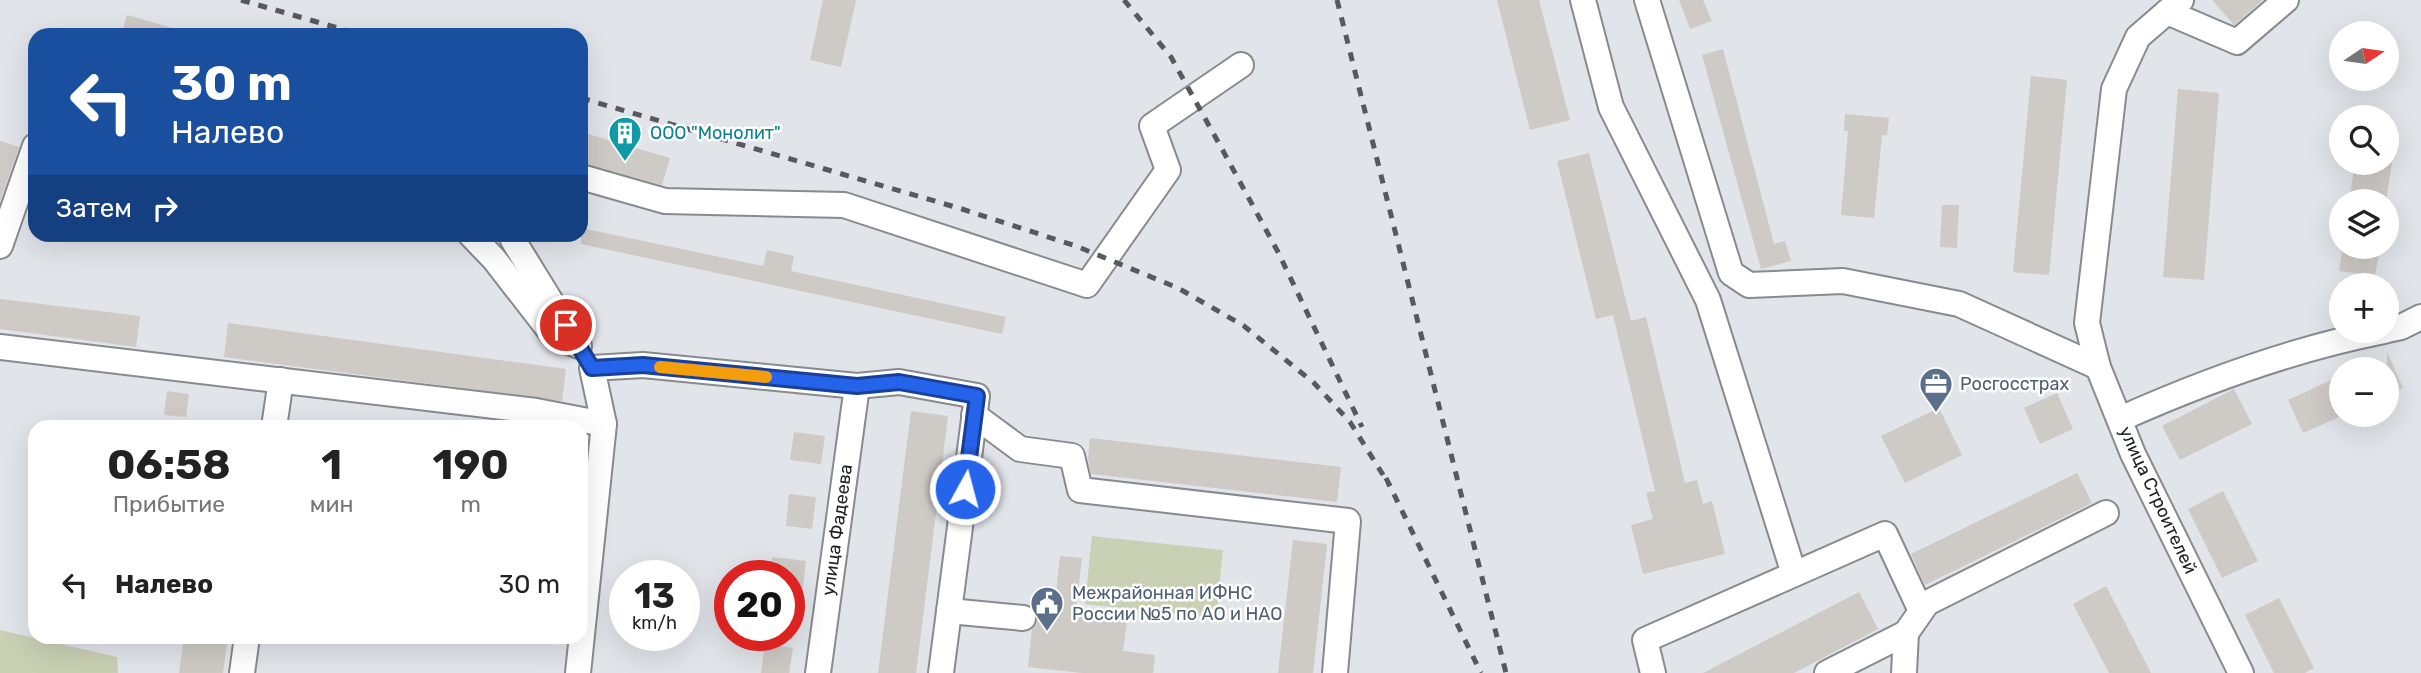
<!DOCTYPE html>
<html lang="ru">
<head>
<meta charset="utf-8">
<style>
	body { margin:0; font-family:Rubik,sans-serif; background:#f6f6f6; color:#222; height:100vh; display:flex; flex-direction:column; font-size:26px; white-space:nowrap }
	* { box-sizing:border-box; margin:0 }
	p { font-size:23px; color:#767676 }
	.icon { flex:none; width:38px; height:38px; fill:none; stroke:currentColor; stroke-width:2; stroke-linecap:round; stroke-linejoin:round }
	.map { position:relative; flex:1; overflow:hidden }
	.details { position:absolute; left:28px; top:420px; width:560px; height:224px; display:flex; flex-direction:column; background:#fff; border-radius:21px; box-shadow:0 7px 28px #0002 }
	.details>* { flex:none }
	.guide { position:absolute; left:28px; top:28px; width:560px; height:214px; border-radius:21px; box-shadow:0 7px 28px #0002; background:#1a4fa0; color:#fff; overflow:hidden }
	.needle { width:46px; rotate:77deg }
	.controls { position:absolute; left:2329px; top:21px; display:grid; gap:14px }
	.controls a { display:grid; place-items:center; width:70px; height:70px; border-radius:50%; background:#fff; box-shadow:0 7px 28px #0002; font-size:35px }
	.speed { position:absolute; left:609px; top:560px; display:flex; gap:14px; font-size:35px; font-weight:700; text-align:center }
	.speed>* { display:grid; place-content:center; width:91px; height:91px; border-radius:50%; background:#fff; box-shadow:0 7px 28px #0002; line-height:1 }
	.speed small { font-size:18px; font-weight:400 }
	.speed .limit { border:10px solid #d22; background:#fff; color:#111 }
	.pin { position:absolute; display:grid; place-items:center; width:60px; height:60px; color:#fff; margin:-30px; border:4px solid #fff; border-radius:50%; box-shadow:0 2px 7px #0007 }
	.me { position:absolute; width:77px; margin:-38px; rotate:7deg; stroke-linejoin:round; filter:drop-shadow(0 0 5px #0008) }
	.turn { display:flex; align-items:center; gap:24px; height:147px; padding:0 28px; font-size:32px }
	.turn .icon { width:91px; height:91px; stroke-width:2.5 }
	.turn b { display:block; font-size:49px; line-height:60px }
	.then { display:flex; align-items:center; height:66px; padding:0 28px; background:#0003; gap:14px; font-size:26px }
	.eta { display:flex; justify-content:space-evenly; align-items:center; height:119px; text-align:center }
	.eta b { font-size:42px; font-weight:700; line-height:49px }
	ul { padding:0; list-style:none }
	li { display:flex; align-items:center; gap:21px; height:91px; padding:0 28px }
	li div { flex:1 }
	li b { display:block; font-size:26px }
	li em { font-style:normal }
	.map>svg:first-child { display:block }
	.green { fill:#cad0b4 }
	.building { fill:#cecac5 }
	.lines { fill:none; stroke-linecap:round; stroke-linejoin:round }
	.minor-casing { stroke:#878a8f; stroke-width:28 }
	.minor { stroke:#fff; stroke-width:24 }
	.rail { stroke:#58595c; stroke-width:5; stroke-dasharray:9 9; stroke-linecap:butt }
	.route-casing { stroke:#184099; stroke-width:18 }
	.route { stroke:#2563eb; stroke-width:12 }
	.slow { stroke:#f59e0b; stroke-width:12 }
	.labels { text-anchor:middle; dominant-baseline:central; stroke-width:5; stroke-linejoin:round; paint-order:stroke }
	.culture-label { font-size:18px; fill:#0d838f; stroke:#fff; text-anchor:start }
	.service-label { font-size:18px; fill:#4e5e75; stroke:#fff; text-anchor:start }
	.street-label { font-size:18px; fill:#202123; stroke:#fff }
</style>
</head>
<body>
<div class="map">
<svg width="2421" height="673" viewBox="0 0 2421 673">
	<rect width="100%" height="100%" fill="#e1e4e9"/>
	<!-- green -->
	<g class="green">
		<path d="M1092 536 1223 550 1216 618 1085 604Z"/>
		<path d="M0 630 117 657 118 673H0Z"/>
	</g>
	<!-- building -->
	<g class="building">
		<path d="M823 0H856L841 67 810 60Z"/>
		<path d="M1497 0H1539L1570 120 1530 130Z"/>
		<path d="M1679 0H1703L1712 21 1690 29Z"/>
		<path d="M2212 0H2263L2234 25Z"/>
		<path d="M127 15 183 31 182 35H121Z"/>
		<path d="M1723 49 1774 244 1785 241 1791 261 1761 269 1702 55Z"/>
		<path d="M2031 76 2067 80 2049 275 2013 272Z"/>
		<path d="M2178 89 2219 93 2204 280 2163 277Z"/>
		<path d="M1845 114 1889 118 1887 135H1882L1874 218 1841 215 1848 131H1844Z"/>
		<path d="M581 132 670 158 662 185 581 163Z"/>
		<path d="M0 141 19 147 0 201Z"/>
		<path d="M1589 153 1631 321 1646 317 1685 483 1697 480 1703 504 1712 501 1725 554 1643 574 1631 525 1653 519 1646 493 1655 491 1613 315 1596 319 1557 161Z"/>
		<path d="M2355 163H2392L2386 201H2349Z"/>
		<path d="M1942 205H1959L1957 248 1940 247Z"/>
		<path d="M581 228 763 266 767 250 794 256 791 271 1006 317 1002 334 581 244Z"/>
		<path d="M2343 247H2380L2375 276 2339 271Z"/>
		<path d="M0 299 140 316 136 347 0 329Z"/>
		<path d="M228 323 566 369 562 401 224 357Z"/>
		<path d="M2387 352 2403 388 2387 395Z"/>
		<path d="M2342 375V416L2303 433 2288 400Z"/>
		<path d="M2234 389 2252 424 2180 460 2162 426Z"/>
		<path d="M167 391 189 394 186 417 164 415Z"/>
		<path d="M2057 393 2073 429 2040 444 2024 408Z"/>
		<path d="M1939 408 1962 455 1905 483 1881 436Z"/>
		<path d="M911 411 948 416 916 673H878Z"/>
		<path d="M794 432 825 436 821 464 790 460Z"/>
		<path d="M1090 438 1341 467 1337 502 1091 474 1088 458Z"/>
		<path d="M2077 473 2092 503 1925 585 1911 554Z"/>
		<path d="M2223 491 2258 561 2222 578 2188 509Z"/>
		<path d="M789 494 816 497 812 529 786 526Z"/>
		<path d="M1293 540 1327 544 1313 673H1278Z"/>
		<path d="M1060 556 1082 558 1075 616 1127 621 1123 651 1155 655 1153 673H1082L1028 667 1032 629 1038 620 1036 611 1054 613Z"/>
		<path d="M772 557 806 561 799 619 789 618V576H770Z"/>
		<path d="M2106 586 2151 673H2109L2073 604Z"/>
		<path d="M1859 592 1878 629 1794 673H1703Z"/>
		<path d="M2279 598 2314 668 2305 673H2274L2245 615Z"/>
		<path d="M184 637H228L223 673H179Z"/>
		<path d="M765 644 793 648 789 673H761Z"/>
	</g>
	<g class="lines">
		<defs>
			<g id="minor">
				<path d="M1583 0 1611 107 1708 300 1794 574"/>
				<path d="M1647 0 1731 273 1749 285 1843 281 1959 304 2098 367"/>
				<path d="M2181 0 2138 37 2114 89 2087 323 2098 367 2133 454 2241 673"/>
				<path d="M2167 12 2237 42 2286 0"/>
				<path d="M581 177 665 201 844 205 1087 285 1168 170 1152 126 1241 65"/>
				<path d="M470 234 494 259 553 335 579 346"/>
				<path d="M515 234 513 240 577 344"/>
				<path d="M0 246 35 146"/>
				<path d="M2387 330 2401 327 2421 317"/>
				<path d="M0 347 536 411 604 424"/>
				<path d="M974 415 1020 449 1072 456 1080 490 1348 521 1335 673"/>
				<path d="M2120 419C2205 381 2293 349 2384 331"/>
				<path d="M274 427 281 380"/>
				<path d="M949 611 1023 618"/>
				<path d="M1906 633 1927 603 2106 513"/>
				<path d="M242 673 247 637"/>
				<path d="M578 673 604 424 592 368 643 365 857 386 899 382 977 396 941 673"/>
				<path d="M818 673 857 386"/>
				<path d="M1653 673 1645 640 1885 534 1921 611"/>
				<path d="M1827 673 1906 633 1904 673"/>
			</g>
		</defs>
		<!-- minor casing -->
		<use href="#minor" class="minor-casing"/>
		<!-- minor -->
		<use href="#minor" class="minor"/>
		<!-- rail -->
		<g class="rail">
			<path d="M241 0 362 35"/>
			<path d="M1124 0 1171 57 1222 149 1278 252 1362 427"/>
			<path d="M1337 0 1506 673"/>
			<path d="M581 98 962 209 1076 246 1178 288 1244 326 1314 383 1350 422 1390 486"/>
			<path d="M1386 478 1481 673"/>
		</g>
	</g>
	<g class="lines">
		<defs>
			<path id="route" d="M566 325 592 368 643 365 857 386 899 382 977 396 965 489"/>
		</defs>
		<!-- route casing -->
		<use href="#route" class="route-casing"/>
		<!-- route -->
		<use href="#route" class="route"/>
		<!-- slow -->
		<path class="slow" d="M660 367 766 377"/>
	</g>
	<!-- icons -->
	<defs>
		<symbol id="building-pin" viewBox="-11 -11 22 30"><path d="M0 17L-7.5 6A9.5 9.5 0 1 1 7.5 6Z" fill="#0f9aa8" stroke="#fff"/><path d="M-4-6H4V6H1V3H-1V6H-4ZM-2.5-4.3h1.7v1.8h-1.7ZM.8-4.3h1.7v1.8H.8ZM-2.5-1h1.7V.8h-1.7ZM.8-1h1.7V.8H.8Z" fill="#fff"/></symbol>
		<symbol id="office-pin" viewBox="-11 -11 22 30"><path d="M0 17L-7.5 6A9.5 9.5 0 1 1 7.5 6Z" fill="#5c6f8a" stroke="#fff"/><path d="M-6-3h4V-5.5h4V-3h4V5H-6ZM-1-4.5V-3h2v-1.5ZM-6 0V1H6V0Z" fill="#fff"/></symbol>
		<symbol id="civic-pin" viewBox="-11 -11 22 30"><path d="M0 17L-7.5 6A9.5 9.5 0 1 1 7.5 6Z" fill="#5c6f8a" stroke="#fff"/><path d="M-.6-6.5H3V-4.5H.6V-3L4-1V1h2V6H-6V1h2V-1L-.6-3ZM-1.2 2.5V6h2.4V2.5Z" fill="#fff"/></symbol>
	</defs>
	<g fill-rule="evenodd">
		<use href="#building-pin" x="606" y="114" width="38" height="52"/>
		<use href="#office-pin" x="1917" y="365" width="38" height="52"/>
		<use href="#civic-pin" x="1028" y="584" width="38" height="52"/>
	</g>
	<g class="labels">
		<!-- culture labels -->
		<g class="culture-label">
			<text x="650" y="133">ООО "Монолит"</text>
		</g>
		<!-- service labels -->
		<g class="service-label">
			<text x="1960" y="384">Росгосстрах</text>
			<text x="1072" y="593">Межрайонная ИФНС<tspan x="1072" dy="21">России №5 по АО и НАО</tspan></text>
		</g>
		<!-- street labels -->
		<g class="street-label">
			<text transform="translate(2158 500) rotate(65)">улица Строителей</text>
			<text transform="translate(837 530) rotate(-82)">улица Фадеева</text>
		</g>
	</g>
</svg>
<div class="controls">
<a><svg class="needle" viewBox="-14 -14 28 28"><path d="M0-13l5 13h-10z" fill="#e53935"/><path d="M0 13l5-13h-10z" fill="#767676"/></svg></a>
<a><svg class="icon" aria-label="search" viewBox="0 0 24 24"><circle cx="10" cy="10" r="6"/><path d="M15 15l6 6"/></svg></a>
<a><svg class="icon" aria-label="layers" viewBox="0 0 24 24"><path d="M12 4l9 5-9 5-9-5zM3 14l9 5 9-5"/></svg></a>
<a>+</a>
<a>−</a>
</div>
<div class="speed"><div>13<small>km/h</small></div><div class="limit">20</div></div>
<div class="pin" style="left:566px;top:325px;background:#d93025"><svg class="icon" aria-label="arrive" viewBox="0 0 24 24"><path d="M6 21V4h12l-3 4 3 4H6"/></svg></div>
<svg class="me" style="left:965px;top:489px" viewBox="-20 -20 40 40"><circle r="17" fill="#2563eb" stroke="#fff" stroke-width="3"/><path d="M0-11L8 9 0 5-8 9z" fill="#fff"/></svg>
<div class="guide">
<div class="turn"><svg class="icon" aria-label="left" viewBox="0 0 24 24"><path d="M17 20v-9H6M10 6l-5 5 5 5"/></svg><div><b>30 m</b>Налево</div></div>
<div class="then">Затем<svg class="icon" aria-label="right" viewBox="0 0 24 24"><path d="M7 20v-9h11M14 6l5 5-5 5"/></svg></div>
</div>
<section class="details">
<div class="eta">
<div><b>06:58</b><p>Прибытие</p></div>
<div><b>1</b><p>мин</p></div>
<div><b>190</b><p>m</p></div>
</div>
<ul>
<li><svg class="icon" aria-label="left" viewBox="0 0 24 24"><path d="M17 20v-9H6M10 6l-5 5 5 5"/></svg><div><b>Налево</b></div><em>30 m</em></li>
</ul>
</section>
</div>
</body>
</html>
